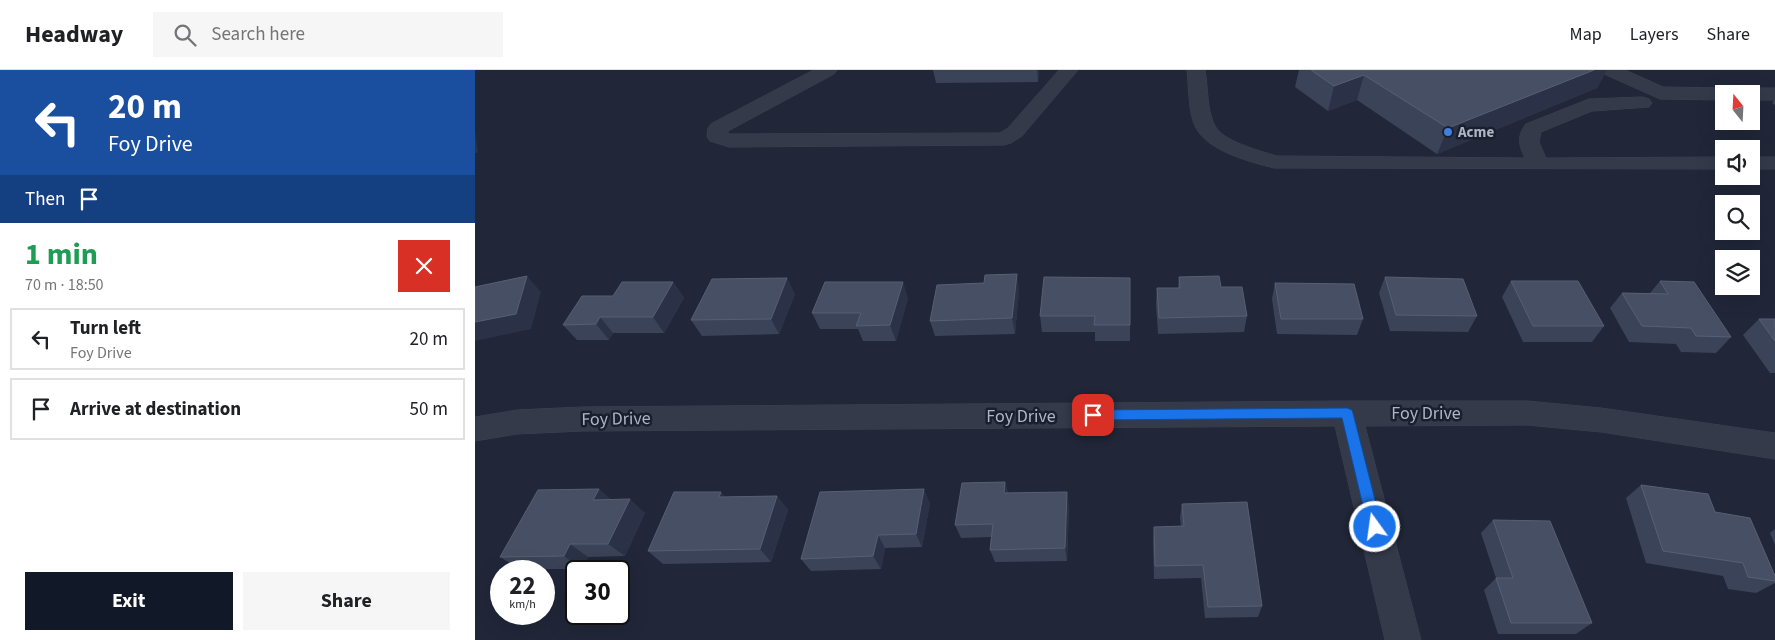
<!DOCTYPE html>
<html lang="en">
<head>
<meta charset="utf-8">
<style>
	body { margin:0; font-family:"Source Sans 3",sans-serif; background:#f6f6f6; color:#202124; height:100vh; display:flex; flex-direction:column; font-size:19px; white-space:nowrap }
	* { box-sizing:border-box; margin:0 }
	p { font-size:16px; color:#757577 }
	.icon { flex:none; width:28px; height:28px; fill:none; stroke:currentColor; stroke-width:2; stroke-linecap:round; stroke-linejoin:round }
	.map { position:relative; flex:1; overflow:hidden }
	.side { display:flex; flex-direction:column; background:#fff; width:475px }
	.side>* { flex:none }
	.banner { background:#1a4fa0; color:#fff; overflow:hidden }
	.needle { width:32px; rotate:342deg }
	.fabs { position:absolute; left:1240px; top:15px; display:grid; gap:10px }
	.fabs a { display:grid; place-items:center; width:45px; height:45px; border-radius:0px; background:#fff; box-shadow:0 5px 20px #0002; font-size:25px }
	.speed { position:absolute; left:15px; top:490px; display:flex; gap:10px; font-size:25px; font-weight:700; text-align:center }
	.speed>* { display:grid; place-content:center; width:65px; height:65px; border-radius:50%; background:#fff; box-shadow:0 5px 20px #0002; line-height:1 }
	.speed small { font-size:12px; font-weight:400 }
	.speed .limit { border:2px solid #111; border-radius:8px; background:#fff; color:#111 }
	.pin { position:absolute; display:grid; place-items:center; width:42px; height:42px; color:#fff; margin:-21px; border-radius:10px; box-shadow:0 2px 8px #0006 }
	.me { position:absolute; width:55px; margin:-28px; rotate:346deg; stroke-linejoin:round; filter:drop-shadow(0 0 4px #0008) }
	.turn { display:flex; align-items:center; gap:18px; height:105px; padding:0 25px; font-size:22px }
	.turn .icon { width:65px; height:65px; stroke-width:2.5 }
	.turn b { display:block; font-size:35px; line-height:42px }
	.then { display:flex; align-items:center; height:48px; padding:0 25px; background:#0003; gap:10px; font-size:19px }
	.round { display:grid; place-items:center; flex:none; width:52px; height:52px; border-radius:0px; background:#f6f6f6 }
	.head { display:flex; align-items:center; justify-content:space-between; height:85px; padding:0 25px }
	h1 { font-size:30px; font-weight:700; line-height:38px; color:#1e9e55 }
	.cta { display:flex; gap:10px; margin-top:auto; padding:10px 25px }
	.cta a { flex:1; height:58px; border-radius:0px; background:#111827; color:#fff; font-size:20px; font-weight:700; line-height:58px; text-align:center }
	.cta a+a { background:#f6f6f6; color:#202124 }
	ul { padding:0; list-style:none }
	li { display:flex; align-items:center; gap:15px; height:62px; margin:0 10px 8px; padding:0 15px; border:2px solid #e0e0e0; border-radius:0px }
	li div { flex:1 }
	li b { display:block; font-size:19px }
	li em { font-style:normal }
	header { display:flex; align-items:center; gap:30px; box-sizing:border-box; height:70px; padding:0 25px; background:#fff; border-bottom:1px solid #e0e0e0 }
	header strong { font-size:24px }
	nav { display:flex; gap:28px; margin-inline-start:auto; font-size:18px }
	.search { width:350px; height:45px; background:#f6f6f6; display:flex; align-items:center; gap:12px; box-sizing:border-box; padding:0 18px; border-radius:0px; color:#757577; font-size:19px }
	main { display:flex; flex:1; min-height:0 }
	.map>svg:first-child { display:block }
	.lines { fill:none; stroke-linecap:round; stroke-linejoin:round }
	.minor-casing { stroke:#3e4353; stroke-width:1 }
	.minor { fill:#343a4a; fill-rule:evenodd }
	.wall { fill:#3b4358 }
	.shaded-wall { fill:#2b3247 }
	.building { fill:#474f64; stroke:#585f73 }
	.route { fill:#1a73e8; stroke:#114b97 }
	.shop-dot { fill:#3f7fe0; stroke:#1a1f2e; stroke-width:2 }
	.labels { text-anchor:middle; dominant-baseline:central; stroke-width:5; stroke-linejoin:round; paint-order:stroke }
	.far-poi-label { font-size:15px; font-weight:bold; fill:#afb4c6; stroke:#1a1f2e; text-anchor:start }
	.street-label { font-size:18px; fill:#afb4c6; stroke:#1a1f2e }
</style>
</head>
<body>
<header>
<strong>Headway</strong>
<div class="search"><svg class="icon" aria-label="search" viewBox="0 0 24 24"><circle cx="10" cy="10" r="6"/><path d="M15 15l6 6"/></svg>Search here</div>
<nav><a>Map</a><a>Layers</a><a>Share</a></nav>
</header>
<main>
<section class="side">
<div class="banner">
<div class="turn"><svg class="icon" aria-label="left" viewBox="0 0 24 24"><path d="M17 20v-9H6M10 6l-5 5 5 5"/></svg><div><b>20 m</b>Foy Drive</div></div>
<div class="then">Then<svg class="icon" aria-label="arrive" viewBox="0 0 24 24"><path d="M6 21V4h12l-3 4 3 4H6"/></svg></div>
</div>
<div class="head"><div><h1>1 min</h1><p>70 m · 18:50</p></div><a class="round" style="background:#d93025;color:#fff"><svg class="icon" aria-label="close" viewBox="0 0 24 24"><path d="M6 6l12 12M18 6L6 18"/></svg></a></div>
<ul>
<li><svg class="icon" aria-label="left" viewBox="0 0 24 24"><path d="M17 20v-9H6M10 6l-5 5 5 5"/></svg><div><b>Turn left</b><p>Foy Drive</p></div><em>20 m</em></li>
<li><svg class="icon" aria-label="arrive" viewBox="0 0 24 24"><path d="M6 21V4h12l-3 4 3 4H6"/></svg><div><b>Arrive at destination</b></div><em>50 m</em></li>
</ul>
<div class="cta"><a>Exit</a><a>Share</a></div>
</section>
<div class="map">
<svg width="1300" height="570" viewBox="0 0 1300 570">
	<rect width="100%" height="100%" fill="#212739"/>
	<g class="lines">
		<defs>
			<g id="minor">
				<path d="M339 0H362L359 4 253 61V64L525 63 533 58 584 0H603L547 66 536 73 529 75 254 77 235 71 232 67 233 58 236 54Z"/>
				<path d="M712 0H730C733 17 732 39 739 54 747 72 784 80 801 86L1050 88C1043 74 1042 66 1051 54L1114 29 1167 27 1174 29 1177 33 1174 37 1117 41 1066 62 1064 72 1071 88 1249 87V99L799 98C775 92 733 81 721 58 713 44 714 16 712 0Z"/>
				<path d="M1126 0H1150L1188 17 1249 18 1256 20 1258 24H1249V30L1185 29 1129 4Z"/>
				<path d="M1276 18H1300V30H1276V24H1267L1269 20Z"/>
				<rect x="1276" y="87" width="24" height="12"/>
				<path d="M872 331H1052L1126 338 1300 363V389L1126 362 1052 355 890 356 946 570H910L860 356 108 361 42 364 0 371V347L42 340 108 337Z"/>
			</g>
		</defs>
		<!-- minor casing -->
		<use href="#minor" class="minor-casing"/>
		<!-- minor -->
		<use href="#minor" class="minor"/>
	</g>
	<!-- wall -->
	<g class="wall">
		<path d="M458 0H564L563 12 461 13Z"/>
		<path d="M824 0H1132L1122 18 962 84 882 30 853 41 820 17Z"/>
		<path d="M1300 29V35L1297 33Z"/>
		<path d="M704 207 746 217 772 246 769 262 683 264 681 234 682 218H703Z"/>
		<path d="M910 207 1002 246 993 262 915 261 904 223Z"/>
		<path d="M655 208V271H620V262H567L565 246Z"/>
		<path d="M1036 211 1129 256 1117 272H1048L1027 227Z"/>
		<path d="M1185 211 1256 267 1241 283 1206 282 1201 274 1154 272 1135 238 1147 223H1175Z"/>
		<path d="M198 212 209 228 189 263H138L134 270H102L88 255 138 226Z"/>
		<path d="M800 213 888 249 882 265 802 264 797 229Z"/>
		<path d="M544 220 540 264 460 266 455 251Z"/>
		<path d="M320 224 304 264 227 266 216 250Z"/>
		<path d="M433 228 421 271H388L383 259H345L337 243Z"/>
		<path d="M1284 249H1300V303H1295L1268 265Z"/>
		<path d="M530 412 533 423 594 435 592 491 520 492 515 480 516 467 486 468 480 455Z"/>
		<path d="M1166 415 1240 442 1300 506V513L1281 523 1253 519 1248 506 1171 493 1151 428Z"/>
		<path d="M124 419 135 429 170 443 150 486 113 487 107 499H45L25 487Z"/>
		<path d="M302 426 313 440 296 492 188 494 173 481 250 427Z"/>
		<path d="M455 433 447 477 410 478 406 499 336 501 326 489Z"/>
		<path d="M707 434 787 536 783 547 730 548 726 508 679 509 678 470 679 457 706 456 705 447Z"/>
		<path d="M1018 450 1117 553 1101 564H1023L1009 520 1021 508 1006 463Z"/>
		<path d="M1300 459V475L1295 463Z"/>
	</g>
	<!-- shaded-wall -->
	<g class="shaded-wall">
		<path d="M562 0H564L563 12Z"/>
		<path d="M1119 0H1132L1122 18 962 84 973 58Z"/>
		<path d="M889 5 882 30 853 41 859 16Z"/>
		<path d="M0 61 3 83H0Z"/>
		<path d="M542 204 544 220 540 264 537 248Z"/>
		<path d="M52 206 66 222 56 259 0 271V252Z"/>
		<path d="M312 208 320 224 304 264 296 249Z"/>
		<path d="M198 212 209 228 189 263 178 247Z"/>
		<path d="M428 212 433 228 421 271 415 255Z"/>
		<path d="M125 247 138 263 134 270 121 254Z"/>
		<path d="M530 412 533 426 529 423Z"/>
		<path d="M124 419 140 433 118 430Z"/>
		<path d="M449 419 455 433 447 477 441 464Z"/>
		<path d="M246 422 258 435 244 427Z"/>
		<path d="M592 422 594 435 592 491 590 478Z"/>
		<path d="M302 426 313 440 296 492 285 479Z"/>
		<path d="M155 429 170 443 150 486 133 474Z"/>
		<path d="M403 465 410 478 406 499 398 486Z"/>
		<path d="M95 474 113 487 107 499 89 486Z"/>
	</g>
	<!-- building -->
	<g class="building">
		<path d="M836 0H1119L973 58 889 5 859 16Z"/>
		<path d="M542 204 537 248 455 251 462 215 509 213 510 205Z"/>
		<path d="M52 206 41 244 0 252V217Z"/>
		<path d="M744 206 746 217H767L772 246 684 248 682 218H705L704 207Z"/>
		<path d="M569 207 655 208V255H619L620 246H565Z"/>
		<path d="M910 207 988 209 1002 246 921 245Z"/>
		<path d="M312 208 296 249 216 250 237 209Z"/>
		<path d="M1036 211H1103L1129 256H1058Z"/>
		<path d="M1185 211 1219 212 1256 267 1221 266 1216 258 1167 256 1147 223 1193 224Z"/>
		<path d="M147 212H198L178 247H125L121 254 88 255 107 226H138Z"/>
		<path d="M350 212H428L415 255 381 256 386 243H337Z"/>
		<path d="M800 213 879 214 888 249H806Z"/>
		<path d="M1284 249H1300V271Z"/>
		<path d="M530 412 529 423 592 422 590 478 515 480 518 454 480 455 487 413Z"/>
		<path d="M1166 415 1233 424 1240 442 1275 448 1300 506V511L1273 507 1268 493 1188 481Z"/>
		<path d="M124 419 118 430 155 429 133 474H95L89 486 25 487 63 420Z"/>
		<path d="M449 419 441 464 403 465 398 486 326 489 345 422Z"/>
		<path d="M199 422H246L244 427 302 426 285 479 173 481Z"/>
		<path d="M772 432 787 536 733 537 728 495 680 496 679 457 709 456 707 434Z"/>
		<path d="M1018 450 1075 451 1117 553H1036L1021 508H1038Z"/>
	</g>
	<!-- route -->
	<path class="route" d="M872 338 877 340 878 343 907 457 905 461 900 463 895 461 893 457 867 348 618 350 613 349 611 345 613 342 618 340Z"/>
	<!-- markers -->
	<circle class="shop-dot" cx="973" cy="62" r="5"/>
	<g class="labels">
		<!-- far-poi labels -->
		<g class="far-poi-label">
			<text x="983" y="62">Acme</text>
		</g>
		<!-- street labels -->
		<g class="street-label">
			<text x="951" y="343">Foy Drive</text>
			<text x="546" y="346">Foy Drive</text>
			<text transform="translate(141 349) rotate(-1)">Foy Drive</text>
		</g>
	</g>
</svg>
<div class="fabs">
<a><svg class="needle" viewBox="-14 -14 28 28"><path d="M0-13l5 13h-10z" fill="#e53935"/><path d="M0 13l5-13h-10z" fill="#757577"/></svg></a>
<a><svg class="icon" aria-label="sound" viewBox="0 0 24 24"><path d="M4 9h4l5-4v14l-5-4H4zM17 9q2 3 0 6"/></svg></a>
<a><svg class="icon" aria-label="search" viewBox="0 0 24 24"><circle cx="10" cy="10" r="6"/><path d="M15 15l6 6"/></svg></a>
<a><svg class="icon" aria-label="layers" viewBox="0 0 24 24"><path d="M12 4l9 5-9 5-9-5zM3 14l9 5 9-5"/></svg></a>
</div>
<div class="speed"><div>22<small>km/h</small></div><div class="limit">30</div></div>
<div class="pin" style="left:618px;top:345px;background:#d93025"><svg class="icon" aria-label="arrive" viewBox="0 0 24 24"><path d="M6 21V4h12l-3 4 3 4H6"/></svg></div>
<svg class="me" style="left:900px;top:457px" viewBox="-20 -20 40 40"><circle r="17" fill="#1a73e8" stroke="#fff" stroke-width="3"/><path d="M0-11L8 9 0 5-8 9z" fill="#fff"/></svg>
</div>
</main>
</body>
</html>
